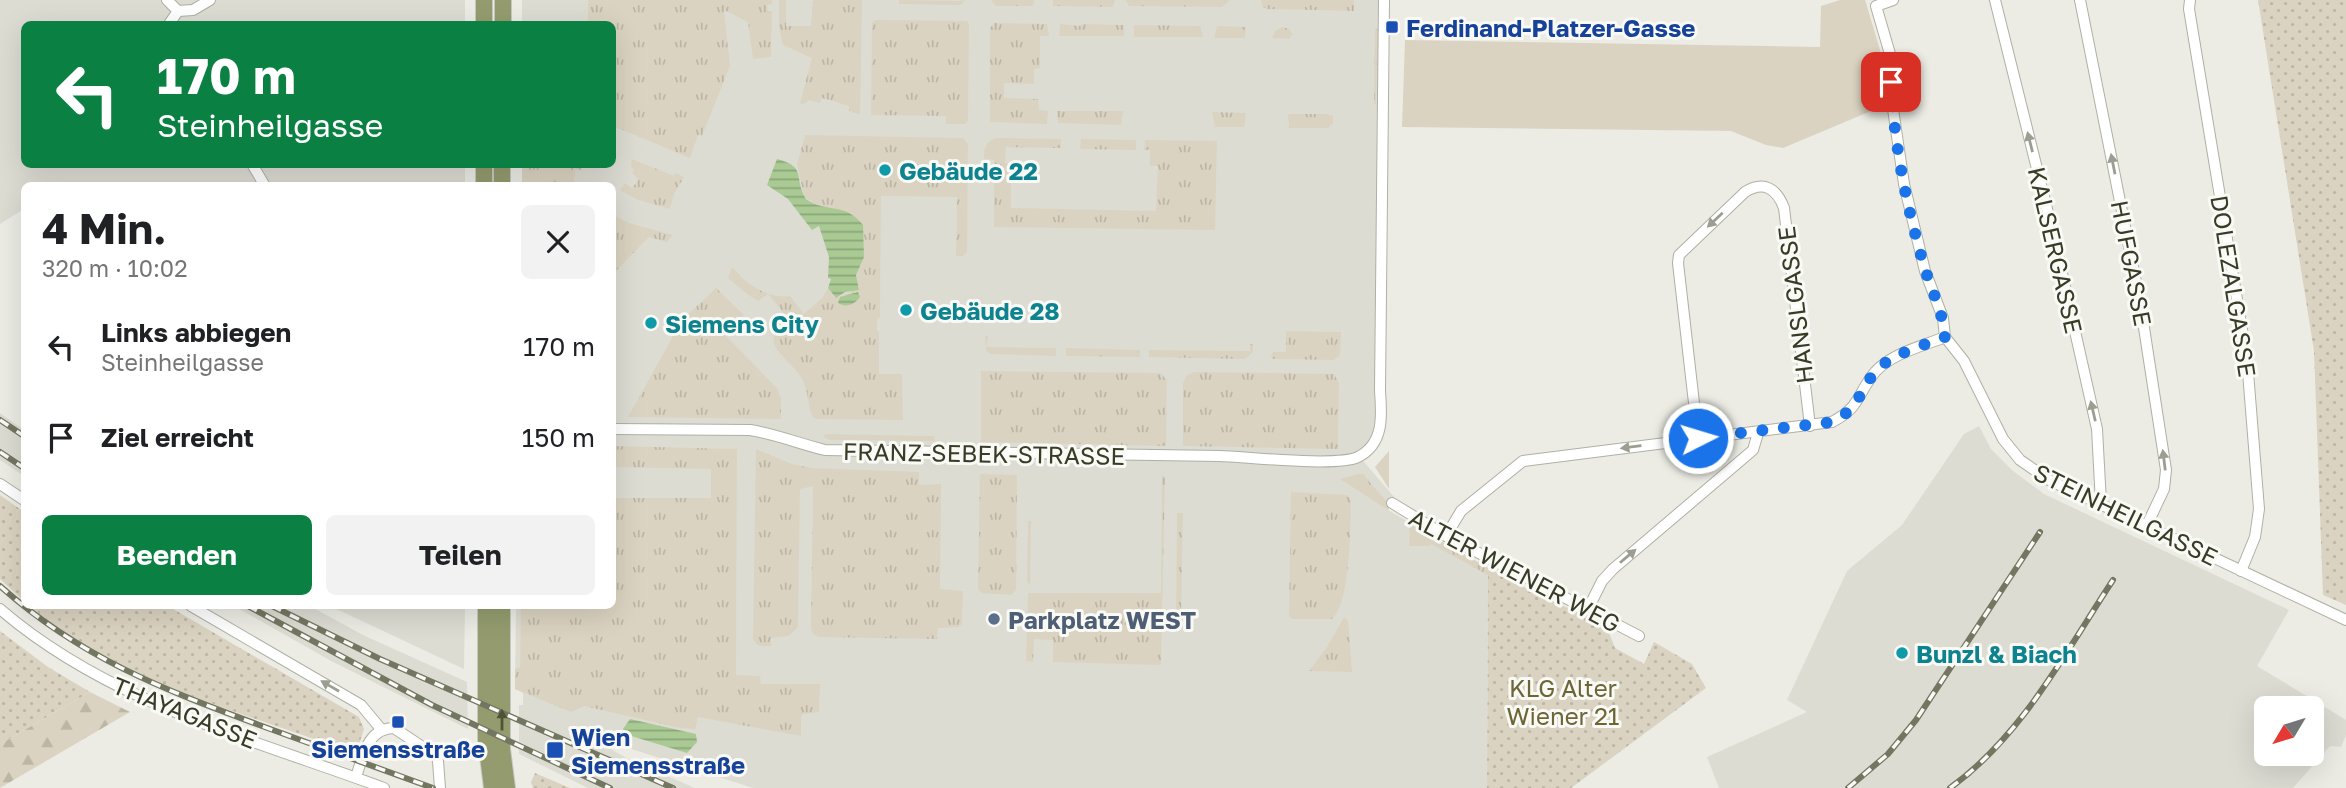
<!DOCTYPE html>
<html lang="de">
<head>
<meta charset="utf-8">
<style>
	body { margin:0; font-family:"Golos Text",sans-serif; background:#f2f2f2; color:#202124; height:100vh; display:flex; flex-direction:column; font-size:26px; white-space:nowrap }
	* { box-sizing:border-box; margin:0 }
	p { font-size:23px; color:#757577 }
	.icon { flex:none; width:38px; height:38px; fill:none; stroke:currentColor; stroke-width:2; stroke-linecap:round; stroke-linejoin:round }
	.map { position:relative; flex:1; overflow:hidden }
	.details { position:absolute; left:21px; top:182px; width:595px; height:427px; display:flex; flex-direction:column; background:#fff; border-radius:10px; box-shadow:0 7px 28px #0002 }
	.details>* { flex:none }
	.banner { position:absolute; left:21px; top:21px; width:595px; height:147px; border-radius:10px; box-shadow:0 7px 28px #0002; background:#0b8043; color:#fff; overflow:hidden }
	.needle { width:46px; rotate:232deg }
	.buttons { position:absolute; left:2254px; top:696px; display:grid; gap:14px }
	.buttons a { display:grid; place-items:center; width:70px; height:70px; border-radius:10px; background:#fff; box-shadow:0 7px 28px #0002; font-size:35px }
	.pin { position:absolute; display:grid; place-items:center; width:60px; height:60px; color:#fff; margin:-30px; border-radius:14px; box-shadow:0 4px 10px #0006 }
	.me { position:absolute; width:77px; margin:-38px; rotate:85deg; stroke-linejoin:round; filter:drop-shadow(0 0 5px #0008) }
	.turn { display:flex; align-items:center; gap:24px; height:147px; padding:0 21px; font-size:32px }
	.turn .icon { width:91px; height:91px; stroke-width:2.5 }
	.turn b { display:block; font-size:49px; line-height:60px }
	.round { display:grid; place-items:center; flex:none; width:74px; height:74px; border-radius:10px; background:#f2f2f2 }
	.summary { display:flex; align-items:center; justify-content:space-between; height:119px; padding:0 21px }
	h1 { font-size:42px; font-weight:700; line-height:52px }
	.primary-button { display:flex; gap:14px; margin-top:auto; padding:14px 21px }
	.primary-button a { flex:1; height:80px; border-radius:10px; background:#0b8043; color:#fff; font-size:28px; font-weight:700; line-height:80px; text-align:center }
	.primary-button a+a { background:#f2f2f2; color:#202124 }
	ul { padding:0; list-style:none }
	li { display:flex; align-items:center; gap:21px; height:91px; padding:0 21px }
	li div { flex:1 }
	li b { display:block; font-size:26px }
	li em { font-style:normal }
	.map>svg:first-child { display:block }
	.built { fill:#dcdcd3; fill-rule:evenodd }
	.grass { fill:url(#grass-tufts) }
	.forest { fill:url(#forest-firs) }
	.park { fill:#dbd3c1 }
	.garden { fill:url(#garden-dots) }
	.water { fill:url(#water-rules) }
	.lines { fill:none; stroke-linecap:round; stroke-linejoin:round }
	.street-casing { stroke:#afb0a4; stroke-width:12 }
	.primary-casing { stroke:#c7c8c2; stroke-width:18 }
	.street { stroke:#fff; stroke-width:10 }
	.primary { stroke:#949c6f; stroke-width:16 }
	.rail-casing { stroke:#737761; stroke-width:6 }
	.rail { stroke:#f9f9f5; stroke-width:3.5; stroke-dasharray:10; stroke-linecap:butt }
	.oneway { fill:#9c9e92 }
	.oneway2 { fill:#4f5438 }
	.route { stroke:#1a73e8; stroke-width:12; stroke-dasharray:0 21.6 }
	.transit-dot { fill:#1a4fb4; stroke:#f9f9f5; stroke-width:2.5 }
	.culture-dot { fill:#0f9aa8; stroke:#f9f9f5; stroke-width:2.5 }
	.service-dot { fill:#5c6f8a; stroke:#f9f9f5; stroke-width:2.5 }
	.labels { text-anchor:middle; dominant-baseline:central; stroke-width:6; stroke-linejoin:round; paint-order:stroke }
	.transit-label { font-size:24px; font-weight:bold; fill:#164399; stroke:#f9f9f5; text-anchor:start }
	.culture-label { font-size:24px; font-weight:bold; fill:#0d838f; stroke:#f9f9f5; text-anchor:start }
	.street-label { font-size:24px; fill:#383c26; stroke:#f9f9f5 }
	.service-label { font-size:24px; font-weight:bold; fill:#4e5e75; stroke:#f9f9f5; text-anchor:start }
	.park-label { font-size:24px; fill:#6e6535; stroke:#f9f9f5 }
</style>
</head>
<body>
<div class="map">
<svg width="2346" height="788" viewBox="0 0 2346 788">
	<defs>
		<pattern id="grass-tufts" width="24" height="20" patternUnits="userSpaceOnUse" patternTransform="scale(1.75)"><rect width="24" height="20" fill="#dbd3c1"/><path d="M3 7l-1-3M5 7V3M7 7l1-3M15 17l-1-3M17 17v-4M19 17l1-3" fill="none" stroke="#bdb6a6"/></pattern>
		<pattern id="forest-firs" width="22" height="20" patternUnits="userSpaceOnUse" patternTransform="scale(1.75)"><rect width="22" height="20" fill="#dbd3c1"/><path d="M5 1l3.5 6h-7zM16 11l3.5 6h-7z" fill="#bdb6a6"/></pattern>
		<pattern id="garden-dots" width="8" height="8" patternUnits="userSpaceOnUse" patternTransform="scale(1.75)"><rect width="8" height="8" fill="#dbd3c1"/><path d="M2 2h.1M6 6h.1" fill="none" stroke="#bdb6a6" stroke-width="1.8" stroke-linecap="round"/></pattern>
		<pattern id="water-rules" width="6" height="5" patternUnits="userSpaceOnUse" patternTransform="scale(1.75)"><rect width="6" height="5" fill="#aaca94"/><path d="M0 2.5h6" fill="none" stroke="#8ba579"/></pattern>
	</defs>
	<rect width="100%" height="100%" fill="#ecece5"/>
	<!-- built -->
	<g class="built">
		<path d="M0 0H465V24H24V164H465V185L24 186V209L0 224Z"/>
		<path d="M522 0H1384L1380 431 1359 456 1395 498 1388 510 1488 568 1487 788H753L585 734 630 760 695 788H588L519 754V705H523V693L515 689 516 606H612V186L522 185V165L612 164V24H522Z"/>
		<path d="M0 413 24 430V476L0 460Z"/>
		<path d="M1979 426 1991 449 2013 471 2044 494 2289 610 2257 666 2346 720V735L2341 747 2330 746 2293 788H1719L1707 757 1807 712 1787 700 1847 571 1902 525 1964 434ZM2266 709H2312V754H2266Z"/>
		<path d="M234 606H310L363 635 467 682 468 729 333 662Z"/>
		<path d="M330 606H465L464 669Z"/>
	</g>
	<!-- grass -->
	<g class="grass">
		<path d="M588 0H772V4L767 5 768 12 772 11 771 57 753 59 748 22 724 10 730 66 702 136 698 135 690 158 613 126 612 24H588Z"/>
		<path d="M779 0H786V26H811L813 0H862L860 114 849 111V106L822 98 820 103 809 100 804 104 800 103 812 58 783 45 779 28Z"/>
		<path d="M899 0 959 1 966 0 960 5 899 4Z"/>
		<path d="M991 0H1034L1033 6H996Z"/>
		<path d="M1053 0H1115L1113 7 1053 6Z"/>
		<path d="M1126 0H1229V1L1222 7 1129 6Z"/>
		<path d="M1261 0H1354V11L1266 9 1262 6Z"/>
		<path d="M875 20 967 21 969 25 968 121 965 124H946V116L871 115 872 23Z"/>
		<path d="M994 23 1047 24 1049 36H1040V68L1034 69V84L1004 83V98L1038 99 1039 110 1048 111 1047 124 990 122V28Z"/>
		<path d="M1060 24 1081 26V24L1124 25V36H1059Z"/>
		<path d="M1134 25 1200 26 1203 37H1134Z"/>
		<path d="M1217 26 1246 27 1245 38H1214Z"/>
		<path d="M1282 27 1289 29 1293 35H1291L1290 39 1272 38 1275 31Z"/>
		<path d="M1375 29H1378V36L1376 104H1374Z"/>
		<path d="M1057 111H1123L1121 125 1058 123Z"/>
		<path d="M1212 112 1246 113 1244 127H1215Z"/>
		<path d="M1288 114H1327L1333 116V123L1328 128H1289Z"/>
		<path d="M805 135 963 138 968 144 967 252 963 256H956L957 197 881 196 880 317 877 320V330L879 332V374H902L903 420 817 419 813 417C807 405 809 391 802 379 787 354 756 347 786 316L768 294 758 301 747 294 728 278 732 267C747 284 766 299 790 296L804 314 822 298 828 288 834 297H838L859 289 856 275 864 257 818 206 804 196 797 164Z"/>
		<path d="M997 138 1061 139V148L1006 147 1005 163 1011 164V208L1156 211 1158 166H1150V150H1144L1145 140 1217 141 1215 230 994 227V160L984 159C984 149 985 141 997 138Z"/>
		<path d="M1081 139 1136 140V150L1080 149Z"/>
		<path d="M632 159 674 176 676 173 684 177 674 194 670 209 638 200 620 190 625 183 632 188 638 180 632 172 634 171 631 166Z"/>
		<path d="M522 165V164L583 165 581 171 575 168 574 186 522 185Z"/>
		<path d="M613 215 629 223 673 235 667 242 649 237 613 274Z"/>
		<path d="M716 288 744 315 724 334 777 388 781 399V419L628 417 682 320Z"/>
		<path d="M1286 331 1341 332 1340 355 1334 360 1273 359 1271 356 1273 352H1286Z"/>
		<path d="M985 336H988L986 347 1056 348V356L991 354 986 351Z"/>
		<path d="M1250 344H1253V352L1245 359 1149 357V350L1250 351Z"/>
		<path d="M1066 348 1140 350V357L1066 356Z"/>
		<path d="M981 371 1160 373 1167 380 1166 446 981 442Z"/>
		<path d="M1194 372 1334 374 1339 383 1338 449 1183 446V383L1186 376Z"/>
		<path d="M825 434 934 436 935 441 830 440 823 437Z"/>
		<path d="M613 446 737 449 736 675 760 676 761 684H820L819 712 803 714 801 717V736L698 717 695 729 680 728 584 706 571 712 515 689V669L520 667 521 606H612L613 498H711V469L615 467V464H613Z"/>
		<path d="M756 449 792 464 811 468 919 472V485L941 484 940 589 963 591 962 624 959 627 938 628 937 639 819 637 813 634 811 627 813 486 800 489 798 627 789 636 771 638V646C763 646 757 648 753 639Z"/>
		<path d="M1389 451V489L1375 467Z"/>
		<path d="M980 474 1017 475 1016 590 1011 595 982 593 978 589Z"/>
		<path d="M1359 474H1364C1368 483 1383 495 1390 506L1388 510 1340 479Z"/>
		<path d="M1162 476H1165L1161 665 1053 662V640L1034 639 1033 662 1026 661 1028 593H1161Z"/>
		<path d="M1291 492 1347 495 1351 500C1350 526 1351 602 1332 619H1292L1289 616Z"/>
		<path d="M1177 513H1183L1181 620H1176Z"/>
		<path d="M1028 521H1031L1030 585 1027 581Z"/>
		<path d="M1410 523 1488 568V575L1431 544 1430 546H1409Z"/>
		<path d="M1344 617 1348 621 1352 672 1309 671 1327 647Z"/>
	</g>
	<!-- forest -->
	<path class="forest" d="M90 692 130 712 0 788V744Z"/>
	<!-- park -->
	<path class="park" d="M1840 0H1865L1880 50 1883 106 1783 148 1766 145 1731 131 1402 127 1405 40 1820 47 1821 6Z"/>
	<!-- garden -->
	<g class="garden">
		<path d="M2258 0H2346V605L2323 595 2314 351Z"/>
		<path d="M0 495 24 512V601L0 579Z"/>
		<path d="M1488 568 1537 594 1606 625 1615 648 1644 664 1654 642 1692 664 1706 688 1571 788H1487Z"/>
		<path d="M30 606H168L359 717 364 729 356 754C245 713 121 683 30 606Z"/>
		<path d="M0 631 48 667 90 692 0 744Z"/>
		<path d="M535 773 570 788H533L531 782Z"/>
	</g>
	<!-- water -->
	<g class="water">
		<path d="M777 159C808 167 793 178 806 199 827 214 844 201 863 225L864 257 856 275 859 290 845 292 836 298 828 288 831 279 828 278 829 257 819 226 812 230 788 199 767 185Z"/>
		<path d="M858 292 860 297C854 305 846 308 838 303L840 297Z"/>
		<path d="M630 719 696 734 697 742 687 753 628 735 623 729Z"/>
	</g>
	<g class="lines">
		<defs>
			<g id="street">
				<path d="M167 0 178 11"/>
				<path d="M1893 0 1876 6 1890 54 1893 109 1904 184 1925 271 1943 318 1945 337 1964 361 2003 439 2020 460 2049 480 2346 620"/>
				<path d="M1995 0 2052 229 2097 429 2101 503"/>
				<path d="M2080 0 2140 302 2166 470 2164 489 2147 525"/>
				<path d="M2190 0 2189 9 2247 360 2259 509 2255 537 2241 571"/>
				<path d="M178 11 193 10 210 0"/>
				<path d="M169 24 178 11"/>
				<path d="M252 164 265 186"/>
				<path d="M612 429 750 430C776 434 800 444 825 450 957 452 1088 454 1220 456 1248 457 1337 467 1358 457 1384 444 1382 416 1380 391L1384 0"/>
				<path d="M1698 438 1678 263 1679 255 1745 192C1764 180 1777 189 1784 208L1810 426"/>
				<path d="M0 484 24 500"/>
				<path d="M1392 503 1446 536 1639 636"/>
				<path d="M1446 536 1461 511 1523 461 1832 422C1861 407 1857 394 1875 372 1892 353 1923 346 1945 337"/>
				<path d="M191 606 361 705 381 729"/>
				<path d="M0 609C109 703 252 739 384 788"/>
				<path d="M1588 609 1602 581 1613 569 1753 450 1758 433"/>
				<path d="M356 777C363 757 367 728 394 728L436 756 438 761 440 788"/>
			</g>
			<g id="primary">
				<path d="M484 24V0"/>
				<path d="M503 24V0"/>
				<path d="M484 186V164"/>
				<path d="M502 186V164"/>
				<path d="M486 606V740L492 788"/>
				<path d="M502 606V749L507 788"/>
			</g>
		</defs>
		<!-- street casing -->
		<use href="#street" class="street-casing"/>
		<!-- primary casing -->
		<use href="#primary" class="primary-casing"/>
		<!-- street -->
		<use href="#street" class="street"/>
		<!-- primary -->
		<use href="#primary" class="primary"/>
		<defs>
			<g id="rail">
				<path d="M0 420 24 436"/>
				<path d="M0 452 24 468"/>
				<path d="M0 586C81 658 162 689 262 726 319 747 376 767 433 788"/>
				<path d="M248 606 432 705 610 788"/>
				<path d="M272 606 380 659 673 788"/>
				<path d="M1848 788 1888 754 1916 720 2040 532"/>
				<path d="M1950 788C2022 736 2065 653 2113 580"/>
			</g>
		</defs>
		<!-- rail casing -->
		<use href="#rail" class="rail-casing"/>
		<!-- rail -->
		<use href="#rail" class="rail"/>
	</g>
	<!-- one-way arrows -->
	<defs><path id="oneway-solid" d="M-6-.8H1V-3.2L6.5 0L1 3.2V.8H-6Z" transform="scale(1.75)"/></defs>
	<g class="oneway">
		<use href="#oneway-solid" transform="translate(2030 142) rotate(-104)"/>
		<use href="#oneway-solid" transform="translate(2113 164) rotate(-101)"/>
		<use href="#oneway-solid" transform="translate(1715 220) rotate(137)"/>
		<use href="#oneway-solid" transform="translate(2093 411) rotate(-103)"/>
		<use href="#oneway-solid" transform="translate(1631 447) rotate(173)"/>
		<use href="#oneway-solid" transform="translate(2164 460) rotate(-97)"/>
		<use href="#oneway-solid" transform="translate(1628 556) rotate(-40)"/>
		<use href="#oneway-solid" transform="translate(330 686) rotate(-150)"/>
	</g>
	<use class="oneway2" href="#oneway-solid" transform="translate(502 720) rotate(-90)"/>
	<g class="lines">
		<!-- route -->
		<path class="route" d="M1698 438 1832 422C1861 407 1857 394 1875 372 1892 353 1923 346 1945 337 1943 312 1932 292 1925 269 1907 209 1894 145 1891 82"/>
	</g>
	<!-- markers -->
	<g class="transit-dot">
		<rect x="1385" y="20" width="14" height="14" rx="3.5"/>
		<rect x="391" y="715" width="14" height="14" rx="3.5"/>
		<rect x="546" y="741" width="18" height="18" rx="3.5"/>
	</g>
	<g class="culture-dot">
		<circle cx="885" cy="170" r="7"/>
		<circle cx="906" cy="310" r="7"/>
		<circle cx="651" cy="323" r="7"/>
		<circle cx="1902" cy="653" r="7"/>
	</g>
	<circle class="service-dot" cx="994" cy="619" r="7"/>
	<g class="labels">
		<!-- transit labels -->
		<g class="transit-label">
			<text x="1406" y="27">Ferdinand-Platzer-Gasse</text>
			<text x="571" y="736">Wien<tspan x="571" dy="28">Siemensstraße</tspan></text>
			<text x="398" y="748" text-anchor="middle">Siemensstraße</text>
		</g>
		<!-- culture labels -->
		<g class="culture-label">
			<text x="899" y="170">Gebäude 22</text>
			<text x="920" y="310">Gebäude 28</text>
			<text x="665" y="323">Siemens City</text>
			<text x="1916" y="653">Bunzl &amp; Biach</text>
		</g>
		<!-- street labels -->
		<g class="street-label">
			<text transform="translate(2056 250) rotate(77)">KALSERGASSE</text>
			<text transform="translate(2132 263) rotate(79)">HUFGASSE</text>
			<text transform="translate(2234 286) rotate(81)">DOLEZALGASSE</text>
			<text transform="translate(1795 305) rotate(-97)">HANSLGASSE</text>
			<text transform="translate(984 453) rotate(1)">FRANZ-SEBEK-STRASSE</text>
			<text transform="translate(2126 514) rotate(26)">STEINHEILGASSE</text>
			<text transform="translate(1515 570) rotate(28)">ALTER WIENER WEG</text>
			<text transform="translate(185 712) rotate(22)">THAYAGASSE</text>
		</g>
		<!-- service labels -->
		<g class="service-label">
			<text x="1008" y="619">Parkplatz WEST</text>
		</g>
		<!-- park labels -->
		<g class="park-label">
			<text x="1563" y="687">KLG Alter<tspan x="1563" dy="28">Wiener 21</tspan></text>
		</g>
	</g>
</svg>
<div class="buttons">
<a><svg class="needle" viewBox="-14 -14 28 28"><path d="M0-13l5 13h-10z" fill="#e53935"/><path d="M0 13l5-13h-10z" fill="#757577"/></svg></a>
</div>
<div class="pin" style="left:1891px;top:82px;background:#d93025"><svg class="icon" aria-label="arrive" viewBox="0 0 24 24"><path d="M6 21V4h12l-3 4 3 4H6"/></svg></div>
<svg class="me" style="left:1698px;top:438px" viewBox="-20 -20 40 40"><circle r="17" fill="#1a73e8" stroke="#fff" stroke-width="3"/><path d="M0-11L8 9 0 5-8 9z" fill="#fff"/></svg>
<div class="banner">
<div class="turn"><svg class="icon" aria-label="left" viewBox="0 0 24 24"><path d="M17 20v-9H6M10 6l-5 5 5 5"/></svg><div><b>170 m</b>Steinheilgasse</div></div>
</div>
<section class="details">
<div class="summary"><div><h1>4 Min.</h1><p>320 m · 10:02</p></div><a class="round"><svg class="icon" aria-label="close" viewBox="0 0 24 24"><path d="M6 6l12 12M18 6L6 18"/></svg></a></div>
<ul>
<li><svg class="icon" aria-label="left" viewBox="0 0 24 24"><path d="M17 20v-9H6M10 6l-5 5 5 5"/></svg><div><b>Links abbiegen</b><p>Steinheilgasse</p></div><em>170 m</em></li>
<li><svg class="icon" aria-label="arrive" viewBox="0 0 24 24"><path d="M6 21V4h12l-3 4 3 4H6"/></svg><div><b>Ziel erreicht</b></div><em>150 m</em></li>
</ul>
<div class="primary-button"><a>Beenden</a><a>Teilen</a></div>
</section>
</div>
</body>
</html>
